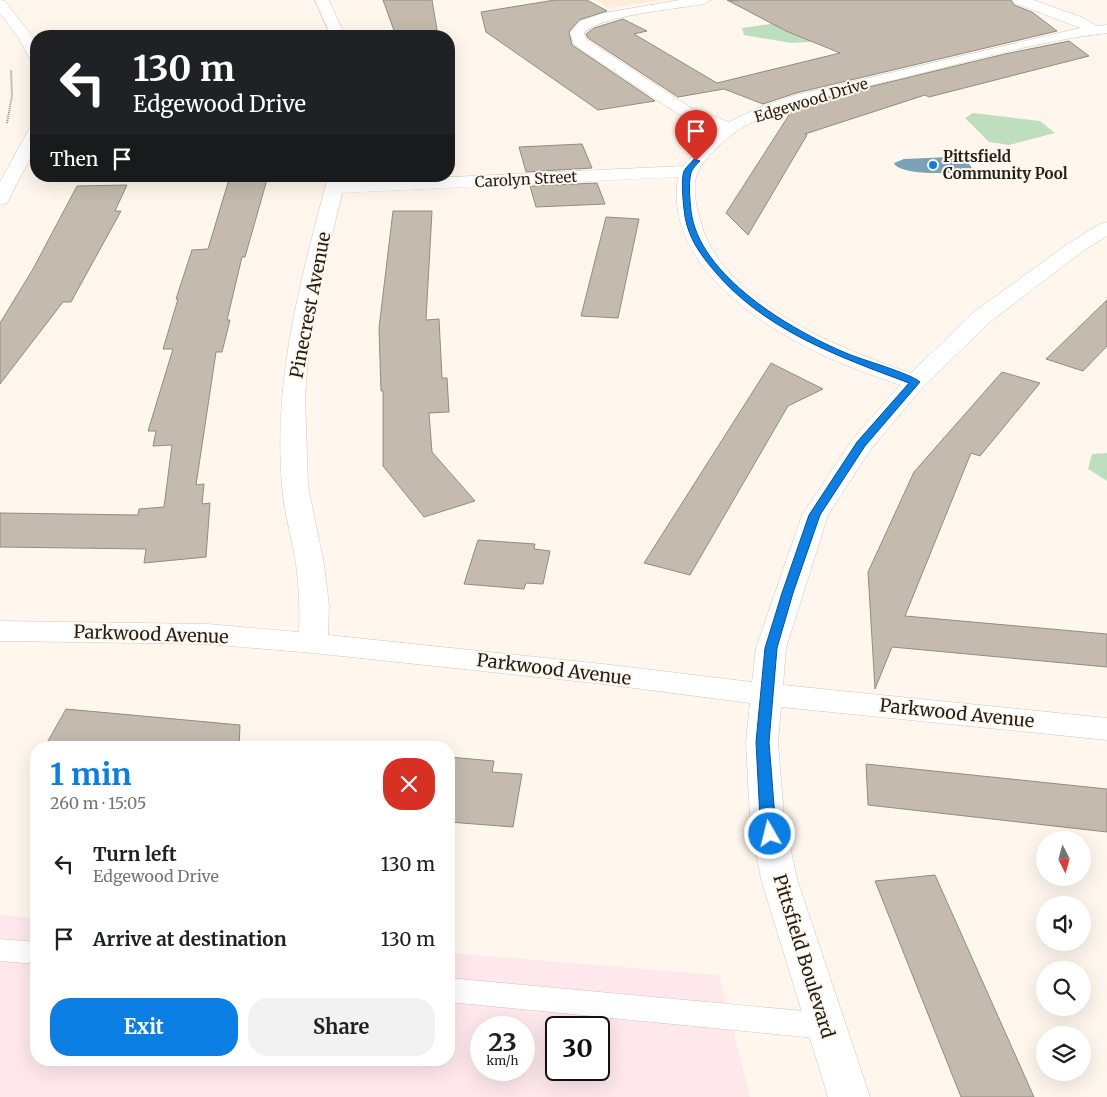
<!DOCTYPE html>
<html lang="en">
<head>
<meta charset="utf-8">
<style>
	body { margin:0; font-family:Merriweather,serif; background:#f2f2f2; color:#202124; height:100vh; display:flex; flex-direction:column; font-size:19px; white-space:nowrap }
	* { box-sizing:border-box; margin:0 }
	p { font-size:16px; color:#757577 }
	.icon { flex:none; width:28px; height:28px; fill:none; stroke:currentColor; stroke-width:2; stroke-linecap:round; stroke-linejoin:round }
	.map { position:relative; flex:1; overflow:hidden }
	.details { position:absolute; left:30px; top:741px; width:425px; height:325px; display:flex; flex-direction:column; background:#fff; border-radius:20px; box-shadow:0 5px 20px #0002 }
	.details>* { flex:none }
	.guide { position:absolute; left:30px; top:30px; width:425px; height:152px; border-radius:20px; box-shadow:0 5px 20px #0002; background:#202124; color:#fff; overflow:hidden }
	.needle { width:32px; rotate:174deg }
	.fabs { position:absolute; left:1036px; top:831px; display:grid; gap:10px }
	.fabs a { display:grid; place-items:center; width:55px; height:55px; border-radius:50%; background:#fff; box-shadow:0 5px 20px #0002; font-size:25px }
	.speed { position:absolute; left:470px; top:1016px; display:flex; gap:10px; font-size:25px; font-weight:700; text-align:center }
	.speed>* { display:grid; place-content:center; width:65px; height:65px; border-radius:50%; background:#fff; box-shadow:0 5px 20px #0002; line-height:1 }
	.speed small { font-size:12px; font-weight:400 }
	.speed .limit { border:2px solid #111; border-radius:8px; background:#fff; color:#111 }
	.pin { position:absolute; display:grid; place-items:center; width:42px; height:42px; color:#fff; margin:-51px -21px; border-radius:50% 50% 50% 0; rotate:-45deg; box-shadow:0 0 5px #0007 }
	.pin .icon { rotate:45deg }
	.me { position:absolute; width:55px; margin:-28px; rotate:352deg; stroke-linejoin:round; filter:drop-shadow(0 0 4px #0008) }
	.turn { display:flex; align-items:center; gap:18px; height:105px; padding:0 20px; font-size:22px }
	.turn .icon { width:65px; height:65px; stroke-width:2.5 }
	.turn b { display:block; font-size:35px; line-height:42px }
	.then { display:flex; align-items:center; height:48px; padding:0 20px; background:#0003; gap:10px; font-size:19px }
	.round { display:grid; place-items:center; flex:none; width:52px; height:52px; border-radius:20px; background:#f2f2f2 }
	.summary { display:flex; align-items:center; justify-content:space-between; height:85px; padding:0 20px }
	h1 { font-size:30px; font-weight:700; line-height:38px; color:#0b7ee4 }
	.action { display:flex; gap:10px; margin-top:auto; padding:10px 20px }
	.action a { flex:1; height:58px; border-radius:20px; background:#0b7ee4; color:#fff; font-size:20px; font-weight:700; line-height:58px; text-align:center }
	.action a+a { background:#f2f2f2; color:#202124 }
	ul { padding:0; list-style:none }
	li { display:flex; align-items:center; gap:15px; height:75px; padding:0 20px }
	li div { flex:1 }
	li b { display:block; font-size:19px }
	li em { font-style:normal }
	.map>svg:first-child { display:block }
	.commercial { fill:#fee8eb; fill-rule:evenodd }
	.built { fill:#fcecda }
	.green { fill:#bedec0 }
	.water { fill:#7ca2b8 }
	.building { fill:#c4baae; stroke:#948b80 }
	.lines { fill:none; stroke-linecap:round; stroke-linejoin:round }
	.service-casing { stroke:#d1c7bb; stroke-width:1 }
	.minor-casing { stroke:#d1c7bb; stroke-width:1 }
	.path { stroke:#958f87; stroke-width:2; stroke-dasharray:1 1; stroke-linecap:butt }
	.service { fill:#fff; fill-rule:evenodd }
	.minor { fill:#fff; fill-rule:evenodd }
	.route { fill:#0b7ee4; stroke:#075294 }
	.poi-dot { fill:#0b7ee4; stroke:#fff7ed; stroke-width:2 }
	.labels { text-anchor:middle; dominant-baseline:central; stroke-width:4; stroke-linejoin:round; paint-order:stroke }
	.far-street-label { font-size:15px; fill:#211e19; stroke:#fff7ed }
	.far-poi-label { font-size:15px; font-weight:bold; fill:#211e19; stroke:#fff7ed; text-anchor:start }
	.street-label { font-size:18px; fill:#211e19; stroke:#fff7ed }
</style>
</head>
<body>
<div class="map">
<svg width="1107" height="1097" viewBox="0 0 1107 1097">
	<rect width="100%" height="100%" fill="#fff7ed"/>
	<!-- commercial -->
	<path class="commercial" d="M0 915 36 918V1060H449V953L719 975 750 1097H0ZM481 1028H524V1070H481ZM556 1028H599V1070H556Z"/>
	<!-- built -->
	<path class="built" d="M597 0H662L608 8Z"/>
	<!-- green -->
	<g class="green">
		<path d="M791 21 809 25 810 42 791 43 744 35 742 28Z"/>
		<path d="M973 113 1040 121 1055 133 1009 145 989 142 965 118Z"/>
		<path d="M1107 453V481L1088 469 1092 454Z"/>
	</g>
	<!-- water -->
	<path class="water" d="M950 157 967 161 972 168C962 175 898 176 894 163L904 159Z"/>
	<!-- building -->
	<g class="building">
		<path d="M383 0H432L438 36H396Z"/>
		<path d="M555 0H587L607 11 579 20 569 32 572 45 655 101 598 110 486 32 481 12Z"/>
		<path d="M727 0H1011L1014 5 1032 12 1057 31 796 93 763 104 724 89 678 97 588 38 586 34 594 28 623 19 647 31 634 34 717 83 840 53 786 31Z"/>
		<path d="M1069 41 1089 56 929 97 925 95 805 134 807 135 748 235 726 213 789 115 781 111 840 94 1005 54Z"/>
		<path d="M582 144 592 168 526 172 519 147Z"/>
		<path d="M230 176H268L245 257H242L227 320H230L222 352H216L196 485 204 484 202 504 210 503 206 557 144 563 146 549 0 547V513L138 515 139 509 164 507 172 445 153 446 156 431H148L173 349H163L178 299H176L192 250 208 249Z"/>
		<path d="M597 183 605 204 536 207 530 186Z"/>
		<path d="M127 185 115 211H121L71 302H63L0 384V323L33 269 77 186Z"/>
		<path d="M393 211H432L426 320 439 319 442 378H447L449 412 429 413 432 452 475 501 424 517 383 466V391H381L379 328Z"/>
		<path d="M606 217 639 219 618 318 581 316Z"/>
		<path d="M1107 300V346L1083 371 1046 359Z"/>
		<path d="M771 363 823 389 788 406 690 575 644 563Z"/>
		<path d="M1002 372 1040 383 980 456 971 453 905 616 1107 634V667L892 647 875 689 868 572 914 472Z"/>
		<path d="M478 540 535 544 534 549 550 551 543 584 526 583 524 589 464 584Z"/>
		<path d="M66 709 240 725 239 748H44Z"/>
		<path d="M449 757 494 761 492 772 522 774 513 827 449 822Z"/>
		<path d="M866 764 1107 789V832L868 805Z"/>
		<path d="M935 875 1034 1097H961L875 881Z"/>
	</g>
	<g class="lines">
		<defs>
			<g id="service">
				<path d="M0 939 36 942V964L0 961Z"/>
				<path d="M449 978 825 1013 835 1017 839 1026 835 1035 825 1039 449 1002Z"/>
			</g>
			<g id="minor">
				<path d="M0 0 5 1 32 36 36 44V62L31 61 18 37 0 13Z"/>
				<path d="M315 0H329L345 36H331Z"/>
				<path d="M680 0H711L704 4C677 9 600 15 584 33L586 39 691 108 729 122 760 107 796 95 1080 28 1015 3 1013 0H1033L1084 18 1096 26 1107 25V33C1038 41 970 61 902 78 848 91 786 100 739 130 727 137 701 161 697 174 693 185 695 200 698 212 702 227 706 241 715 254 754 314 846 351 911 373L974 312 1069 243 1100 224 1107 222V236L1083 251 990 322 923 387 871 449 828 515 786 648 783 685 1107 718V740L781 707 778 742 784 818 797 879 870 1097H828L761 879 750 818 746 742 750 703 603 684 313 653 207 644 0 641V621L207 624 299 632C300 609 299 587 296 564 292 538 284 512 282 486 273 377 301 280 328 176H346L345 182 683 166 719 129 679 114 666 106 583 51 574 44 570 33 580 21 604 13ZM678 177C663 269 771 334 843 364 862 372 881 378 900 385L852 440 802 515 756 648 752 682 603 664 328 635 329 605 324 564 308 486 305 396 309 347 322 277 342 193Z"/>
				<path d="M36 126V147L9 199 7 203 0 205V182L28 131 30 127Z"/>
			</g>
		</defs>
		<!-- service casing -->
		<use href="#service" class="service-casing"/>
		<!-- minor casing -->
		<use href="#minor" class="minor-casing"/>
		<!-- path -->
		<g class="path">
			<path d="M729 1 738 0"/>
			<path d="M7 123 12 96 11 70"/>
		</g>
		<!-- service -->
		<use href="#service" class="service"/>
		<!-- minor -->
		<use href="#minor" class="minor"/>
	</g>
	<!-- route -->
	<path class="route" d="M694 159 700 161C697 164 692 169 691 173 688 185 690 199 691 211 699 276 791 330 846 353 862 360 910 373 920 382L865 446 820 515 793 593 777 648 769 742 775 818 778 834 775 838 770 839 765 838 760 818 756 742 765 648 782 593 809 515 857 442 909 383C837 356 761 329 711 267 696 249 686 232 684 209 683 200 681 179 684 171 686 167 691 163 694 159Z"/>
	<!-- markers -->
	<circle class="poi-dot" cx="933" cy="165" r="5"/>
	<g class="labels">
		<!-- far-street labels -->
		<g class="far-street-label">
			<text transform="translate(811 100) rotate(-17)">Edgewood Drive</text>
			<text transform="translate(526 179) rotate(-3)">Carolyn Street</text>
		</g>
		<!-- far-poi labels -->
		<g class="far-poi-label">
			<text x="943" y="156">Pittsfield<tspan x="943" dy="17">Community Pool</tspan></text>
		</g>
		<!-- street labels -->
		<g class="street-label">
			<text transform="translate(310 305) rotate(-79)">Pinecrest Avenue</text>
			<text transform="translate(151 634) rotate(2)">Parkwood Avenue</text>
			<text transform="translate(554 669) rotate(7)">Parkwood Avenue</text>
			<text transform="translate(957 713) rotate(6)">Parkwood Avenue</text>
			<text transform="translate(804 956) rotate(73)">Pittsfield Boulevard</text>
		</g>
	</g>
</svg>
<div class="fabs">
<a><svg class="needle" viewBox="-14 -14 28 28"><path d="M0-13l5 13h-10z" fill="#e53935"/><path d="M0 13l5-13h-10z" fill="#757577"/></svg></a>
<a><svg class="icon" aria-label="sound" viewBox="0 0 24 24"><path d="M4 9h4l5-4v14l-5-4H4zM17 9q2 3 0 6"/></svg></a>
<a><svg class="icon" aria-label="search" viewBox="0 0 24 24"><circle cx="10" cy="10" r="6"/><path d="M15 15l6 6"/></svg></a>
<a><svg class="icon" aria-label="layers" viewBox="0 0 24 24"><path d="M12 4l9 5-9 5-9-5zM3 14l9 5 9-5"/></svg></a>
</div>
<div class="speed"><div>23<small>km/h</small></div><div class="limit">30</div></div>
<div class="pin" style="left:696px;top:161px;background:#d93025"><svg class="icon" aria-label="arrive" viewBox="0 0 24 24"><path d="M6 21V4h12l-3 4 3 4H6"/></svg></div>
<svg class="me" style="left:770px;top:834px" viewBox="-20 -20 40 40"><circle r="17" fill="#0b7ee4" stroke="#fff" stroke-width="3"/><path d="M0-11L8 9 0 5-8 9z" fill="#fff"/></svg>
<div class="guide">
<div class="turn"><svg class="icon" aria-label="left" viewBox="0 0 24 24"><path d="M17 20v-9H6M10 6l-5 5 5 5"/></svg><div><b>130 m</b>Edgewood Drive</div></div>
<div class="then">Then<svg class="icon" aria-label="arrive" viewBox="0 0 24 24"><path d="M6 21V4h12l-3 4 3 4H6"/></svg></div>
</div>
<section class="details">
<div class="summary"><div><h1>1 min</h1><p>260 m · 15:05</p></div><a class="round" style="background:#d93025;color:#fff"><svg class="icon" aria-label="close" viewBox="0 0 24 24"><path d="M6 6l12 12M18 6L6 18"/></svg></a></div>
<ul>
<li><svg class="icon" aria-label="left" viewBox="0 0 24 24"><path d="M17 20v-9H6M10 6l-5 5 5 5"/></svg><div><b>Turn left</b><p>Edgewood Drive</p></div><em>130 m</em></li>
<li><svg class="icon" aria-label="arrive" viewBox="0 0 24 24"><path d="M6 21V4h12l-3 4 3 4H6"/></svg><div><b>Arrive at destination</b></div><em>130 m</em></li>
</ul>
<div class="action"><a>Exit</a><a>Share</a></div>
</section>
</div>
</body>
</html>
